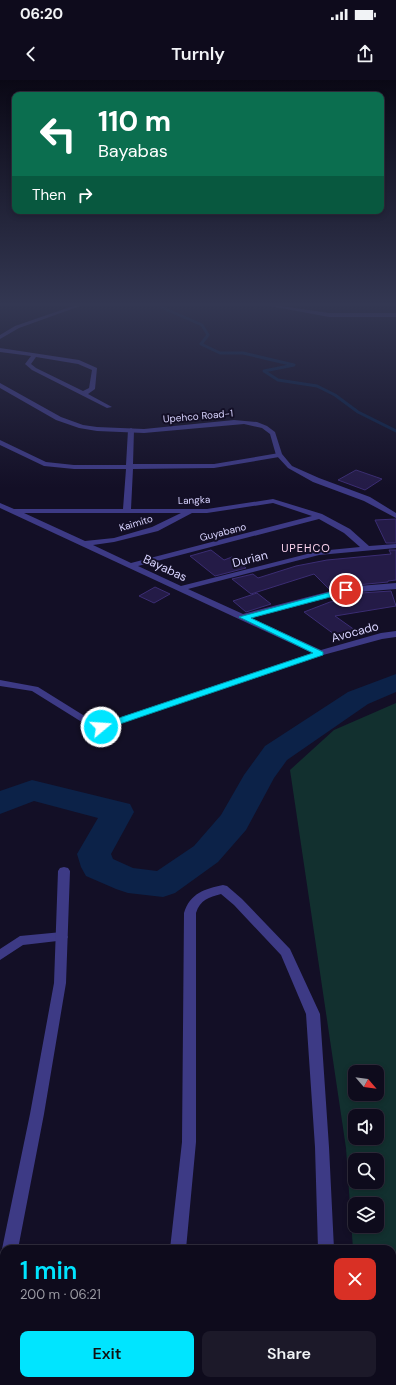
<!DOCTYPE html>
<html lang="en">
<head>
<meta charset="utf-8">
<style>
	body { margin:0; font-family:"DM Sans",sans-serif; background:#1c1929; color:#f1f3f6; height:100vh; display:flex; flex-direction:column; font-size:15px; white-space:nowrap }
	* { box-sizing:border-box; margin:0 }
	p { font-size:13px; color:#9b9ba3 }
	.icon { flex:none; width:22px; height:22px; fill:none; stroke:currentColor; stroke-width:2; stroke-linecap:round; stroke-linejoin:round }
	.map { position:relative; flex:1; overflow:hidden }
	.details { position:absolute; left:0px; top:1165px; width:396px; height:140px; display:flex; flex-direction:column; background:#0e0b1c; border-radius:12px 12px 0 0; box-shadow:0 2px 6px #0003,0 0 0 1px #2e2b3b }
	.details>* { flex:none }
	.top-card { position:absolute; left:12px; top:12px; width:372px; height:122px; border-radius:8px; box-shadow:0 2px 6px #0003,0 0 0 1px #2e2b3b; background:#0b6e4f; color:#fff; overflow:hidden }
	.needle { width:26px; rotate:118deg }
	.tools { position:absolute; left:348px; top:985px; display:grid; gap:8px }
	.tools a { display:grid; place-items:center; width:36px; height:36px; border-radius:8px; background:#0e0b1c; box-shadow:0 2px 6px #0003,0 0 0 1px #2e2b3b; font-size:20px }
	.pin { position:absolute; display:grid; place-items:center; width:34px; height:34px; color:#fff; margin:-17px; border:2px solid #fff; border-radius:50%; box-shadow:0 1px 4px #0007 }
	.me { position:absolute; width:44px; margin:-22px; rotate:72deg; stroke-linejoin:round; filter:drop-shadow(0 0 3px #0008) }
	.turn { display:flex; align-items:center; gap:14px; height:84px; padding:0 20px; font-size:18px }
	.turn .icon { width:52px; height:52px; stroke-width:2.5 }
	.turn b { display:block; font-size:28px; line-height:34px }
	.then { display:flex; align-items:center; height:38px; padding:0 20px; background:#0003; gap:8px; font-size:15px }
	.round { display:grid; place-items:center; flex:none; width:42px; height:42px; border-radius:8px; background:#1c1929 }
	.summary { display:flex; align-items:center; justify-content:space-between; height:68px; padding:0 20px }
	h1 { font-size:24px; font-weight:600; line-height:30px; color:#00e5ff }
	.action { display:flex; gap:8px; margin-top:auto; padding:8px 20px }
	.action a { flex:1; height:46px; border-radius:8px; background:#00e5ff; color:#111; font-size:16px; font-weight:600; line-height:46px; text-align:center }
	.action a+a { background:#1c1929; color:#f1f3f6 }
	.status { display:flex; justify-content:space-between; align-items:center; height:28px; padding:0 20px; background:#0e0b1c; direction:ltr }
	.status svg { height:11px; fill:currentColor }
	header { display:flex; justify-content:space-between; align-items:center; height:52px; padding:0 20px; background:#0e0b1c; font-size:18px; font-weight:600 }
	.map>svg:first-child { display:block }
	.green { fill:#12302f; fill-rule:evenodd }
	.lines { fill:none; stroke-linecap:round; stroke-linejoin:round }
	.stream { stroke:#0c2248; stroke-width:3 }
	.river { fill:#0c2248; fill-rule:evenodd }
	.building { fill:#241b47; stroke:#3b2d73 }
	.minor { fill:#3d3a85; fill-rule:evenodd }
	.tertiary { fill:#3d3a85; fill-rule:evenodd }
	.route { fill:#00e5ff; stroke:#0095a6 }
	.labels { text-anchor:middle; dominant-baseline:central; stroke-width:4; stroke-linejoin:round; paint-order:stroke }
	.far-street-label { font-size:10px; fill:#d9d4ff; stroke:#130f26 }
	.far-neighbourhood-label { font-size:11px; letter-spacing:1px; fill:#ffd6f0; stroke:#130f26 }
	.street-label { font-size:12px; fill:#d9d4ff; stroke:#130f26 }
</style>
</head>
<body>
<div class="status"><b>06:20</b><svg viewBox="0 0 49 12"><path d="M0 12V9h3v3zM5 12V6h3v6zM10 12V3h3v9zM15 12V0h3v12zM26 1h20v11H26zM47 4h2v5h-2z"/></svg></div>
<header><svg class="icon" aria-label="back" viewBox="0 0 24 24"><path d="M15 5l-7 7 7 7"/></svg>Turnly<svg class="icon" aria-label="share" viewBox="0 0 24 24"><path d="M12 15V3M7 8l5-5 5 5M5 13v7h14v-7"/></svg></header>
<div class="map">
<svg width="396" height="1305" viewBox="0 0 396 1305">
	<rect width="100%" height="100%" fill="#130f26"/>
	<!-- green -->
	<path class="green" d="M396 623V1305H364L363 1301H392V1169H353L346 1068 290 690 334 650ZM355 992H377V1014H355ZM355 1036H377V1058H355ZM355 1080H377V1102H355ZM355 1124H377V1146H355Z"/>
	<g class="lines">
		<!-- stream -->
		<path class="stream" d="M164 226 161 227 202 245 208 255 201 264 220 273H243L294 285 264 291 278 300 317 306 335 315 358 332 396 351"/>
		<!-- river -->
		<path class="river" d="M396 594V612L368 624 287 680 274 698 246 750 218 782 175 813 163 817 128 813 116 809 86 796 81 787 77 774 98 738 34 721 0 734V711L32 700 130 724 134 732 111 774 113 779 133 788 157 791 194 766 221 735 244 695 265 666 348 612Z"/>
	</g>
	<!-- building -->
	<g class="building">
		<path d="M356 390 382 399 365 410 338 400Z"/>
		<path d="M396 439V463H386L375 440Z"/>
		<path d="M211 470 224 480 232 477 246 488 215 496 190 476Z"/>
		<path d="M389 470H396V500L388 501V502L346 506 330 510 314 494 251 514 232 499 253 494 258 498 296 486 327 480 391 474Z"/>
		<path d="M155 507 170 514 154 523 139 516Z"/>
		<path d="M391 511 396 526 335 536 359 553 342 560 304 532 330 522 340 520 337 517 346 514Z"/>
		<path d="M257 513 271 524 246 532 233 521Z"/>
	</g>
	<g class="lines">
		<!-- minor -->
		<g class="minor">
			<path d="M270 226H281L329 233H396V237H329Z"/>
			<path d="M0 268 79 280 97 288 95 309 88 314 112 327 107 328 32 290 25 284 31 276 0 272ZM36 277 78 284 92 290 89 308 83 311 36 288 31 284Z"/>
			<path d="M131 348 134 350 133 384H214L279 373 282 375 279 377 214 388 133 389 131 429H207L273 419 322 434 350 449 369 466 396 464V468L319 475 188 509 243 534 346 507 396 503V509L346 513 251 538 321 570 381 553 396 551V557L382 559 323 575 101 650 85 644 32 611 0 606V600L38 607 91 640 101 644 312 573 0 428V423L14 429H123L126 389H74L44 386 0 365V360L46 382 74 385H126L128 350ZM273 423 312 436 131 483 93 465 114 462 158 451 192 433H207ZM24 433H181L152 447 114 458 85 461ZM319 439 344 453 360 467 319 471 181 506 138 486Z"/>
			<path d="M223 805 227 806 242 819 290 869 320 934 329 1067 334 1169H318L315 1067 306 934 281 875 234 825 221 814C209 817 200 820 196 833V1062L186 1169H170L182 1062 184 833C190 813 205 809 223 805Z"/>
			<path d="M62 852 66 854 68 857 66 860 23 865 0 880V869L20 856Z"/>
			<path d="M136 1301H155L153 1305H134Z"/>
			<rect x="322" y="1301" width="18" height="4"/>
		</g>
		<!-- tertiary -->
		<g class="tertiary">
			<path d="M73 226H80L19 248 0 259V255L15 246Z"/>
			<path d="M0 303 61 337 83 345 97 347 144 349 234 340 257 342 267 346 275 352 282 374 292 386 319 398 370 417 396 433V438L364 421 313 402 288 388 276 375 270 354 262 348 244 344 144 353 97 351 79 348 56 340 0 308Z"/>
			<path d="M64 787 68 788 70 791 66 903 44 1034 18 1169H4V1173L2 1169 30 1034 54 903 58 791 60 788Z"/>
			<path d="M4 1188V1218L0 1220V1190Z"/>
		</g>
	</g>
	<!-- sky -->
	<linearGradient id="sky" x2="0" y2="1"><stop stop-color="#0a0815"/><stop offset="0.55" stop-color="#333752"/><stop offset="1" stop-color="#333752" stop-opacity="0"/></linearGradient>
	<rect width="396" height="408" fill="url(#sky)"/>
	<!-- route -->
	<path class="route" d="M346 508 350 510 349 512 251 538 323 572V575L105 649 101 650 97 647 98 645 313 573 239 537Z"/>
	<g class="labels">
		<!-- far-street labels -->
		<g class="far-street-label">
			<text transform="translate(198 336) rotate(-5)">Upehco Road-1</text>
			<text transform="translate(194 420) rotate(-2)">Langka</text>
			<text transform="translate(136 443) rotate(-17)">Kaimito</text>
			<text transform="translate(223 452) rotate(-14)">Guyabano</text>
		</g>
		<!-- far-neighbourhood labels -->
		<g class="far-neighbourhood-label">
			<text x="306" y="468">UPEHCO</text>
		</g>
		<!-- street labels -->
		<g class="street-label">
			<text transform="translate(250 479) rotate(-14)">Durian</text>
			<text transform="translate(165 488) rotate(25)">Bayabas</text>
			<text transform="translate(355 552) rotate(-15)">Avocado</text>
		</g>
	</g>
</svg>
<div class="tools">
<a><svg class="needle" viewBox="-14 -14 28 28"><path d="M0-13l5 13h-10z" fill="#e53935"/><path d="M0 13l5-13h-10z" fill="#9b9ba3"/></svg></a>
<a><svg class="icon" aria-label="sound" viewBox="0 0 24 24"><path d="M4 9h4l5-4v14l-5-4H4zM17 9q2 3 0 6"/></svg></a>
<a><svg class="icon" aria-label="search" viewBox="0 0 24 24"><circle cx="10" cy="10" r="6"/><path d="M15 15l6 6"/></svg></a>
<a><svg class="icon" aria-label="layers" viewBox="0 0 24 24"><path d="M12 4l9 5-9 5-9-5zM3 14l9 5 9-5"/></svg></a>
</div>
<div class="pin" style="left:346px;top:510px;background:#d93025"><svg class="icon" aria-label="arrive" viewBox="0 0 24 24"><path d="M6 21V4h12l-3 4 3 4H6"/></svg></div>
<svg class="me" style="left:101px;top:647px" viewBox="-20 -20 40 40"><circle r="17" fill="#00e5ff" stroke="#fff" stroke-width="3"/><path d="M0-11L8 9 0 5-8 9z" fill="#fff"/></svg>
<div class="top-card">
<div class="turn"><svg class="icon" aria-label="left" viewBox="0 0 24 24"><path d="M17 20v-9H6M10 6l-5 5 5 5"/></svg><div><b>110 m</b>Bayabas</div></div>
<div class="then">Then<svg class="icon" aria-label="right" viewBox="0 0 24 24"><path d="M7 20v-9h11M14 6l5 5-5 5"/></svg></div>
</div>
<section class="details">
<div class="summary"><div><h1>1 min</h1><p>200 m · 06:21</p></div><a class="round" style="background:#d93025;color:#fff"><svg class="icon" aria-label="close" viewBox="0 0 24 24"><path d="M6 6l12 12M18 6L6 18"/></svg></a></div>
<div class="action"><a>Exit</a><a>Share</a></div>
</section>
</div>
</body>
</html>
